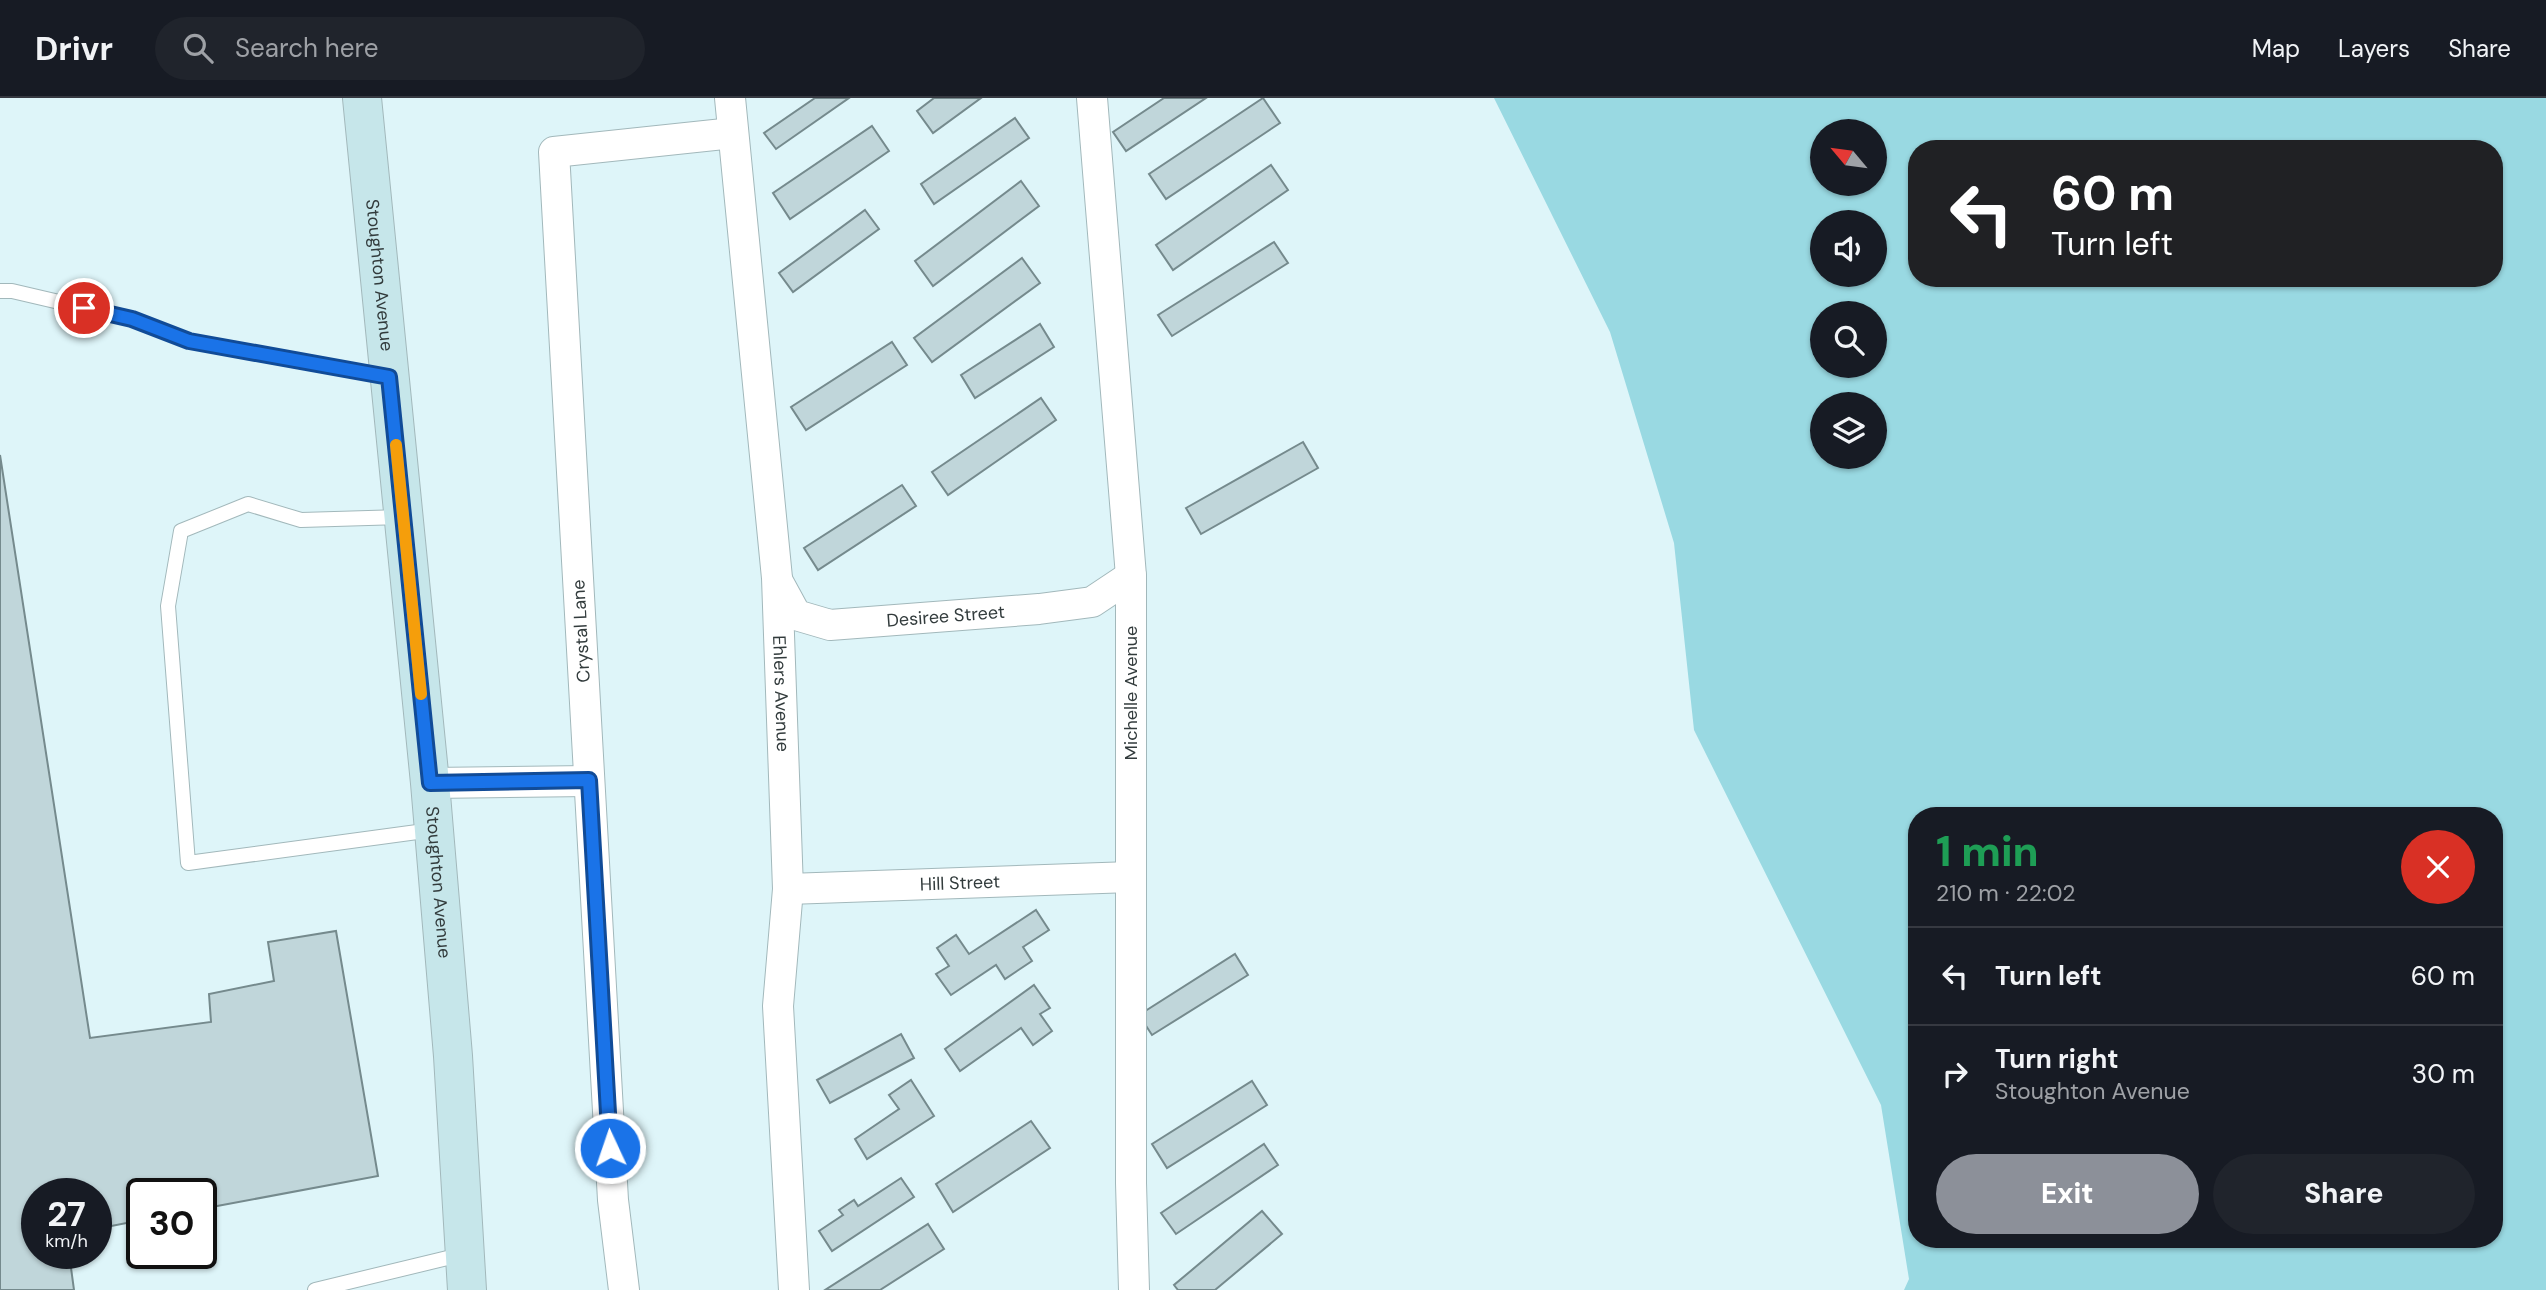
<!DOCTYPE html>
<html lang="en">
<head>
<meta charset="utf-8">
<style>
	body { margin:0; font-family:"DM Sans",sans-serif; background:#20242c; color:#f1f3f6; height:100vh; display:flex; flex-direction:column; font-size:26px; white-space:nowrap }
	* { box-sizing:border-box; margin:0 }
	p { font-size:23px; color:#9ea1a6 }
	.icon { flex:none; width:38px; height:38px; fill:none; stroke:currentColor; stroke-width:2; stroke-linecap:round; stroke-linejoin:round }
	.map { position:relative; flex:1; overflow:hidden }
	.side { position:absolute; left:1908px; top:709px; width:595px; height:441px; display:flex; flex-direction:column; background:#171b24; border-radius:28px; box-shadow:0 2px 5px #0004 }
	.side>* { flex:none }
	.guide { position:absolute; left:1908px; top:42px; width:595px; height:147px; border-radius:28px; box-shadow:0 2px 5px #0004; background:#202124; color:#fff; overflow:hidden }
	.needle { width:46px; rotate:299deg }
	.tools { position:absolute; left:1810px; top:21px; display:grid; gap:14px }
	.tools a { display:grid; place-items:center; width:77px; height:77px; border-radius:50%; background:#171b24; box-shadow:0 2px 5px #0004; font-size:35px }
	.speed { position:absolute; left:21px; top:1080px; display:flex; gap:14px; font-size:35px; font-weight:700; text-align:center }
	.speed>* { display:grid; place-content:center; width:91px; height:91px; border-radius:50%; background:#171b24; box-shadow:0 2px 5px #0004; line-height:1 }
	.speed small { font-size:18px; font-weight:400 }
	.speed .limit { border:4px solid #111; border-radius:10px; background:#fff; color:#111 }
	.pin { position:absolute; display:grid; place-items:center; width:60px; height:60px; color:#fff; margin:-30px; border:4px solid #fff; border-radius:50%; box-shadow:0 2px 7px #0007 }
	.me { position:absolute; width:77px; margin:-38px; rotate:357deg; stroke-linejoin:round; filter:drop-shadow(0 0 5px #0008) }
	.turn { display:flex; align-items:center; gap:24px; height:147px; padding:0 28px; font-size:32px }
	.turn .icon { width:91px; height:91px; stroke-width:2.5 }
	.turn b { display:block; font-size:49px; line-height:60px }
	.round { display:grid; place-items:center; flex:none; width:74px; height:74px; border-radius:37px; background:#20242c }
	.head { display:flex; align-items:center; justify-content:space-between; height:119px; padding:0 28px }
	h1 { font-size:42px; font-weight:800; line-height:52px; color:#1e9e55 }
	.cta { display:flex; gap:14px; margin-top:auto; padding:14px 28px }
	.cta a { flex:1; height:80px; border-radius:42px; background:#8c9099; color:#fff; font-size:28px; font-weight:800; line-height:80px; text-align:center }
	.cta a+a { background:#20242c; color:#f1f3f6 }
	ul { padding:0; list-style:none }
	li { display:flex; align-items:center; gap:21px; height:98px; padding:0 28px; border-top:2px solid #363941 }
	li div { flex:1 }
	li b { display:block; font-size:26px }
	li em { font-style:normal }
	header { display:flex; align-items:center; gap:42px; box-sizing:border-box; height:98px; padding:0 35px; background:#171b24; border-bottom:2px solid #363941 }
	header strong { font-size:33px }
	nav { display:flex; gap:38px; margin-inline-start:auto; font-size:24px }
	.search { width:490px; height:63px; background:#20242c; display:flex; align-items:center; gap:18px; box-sizing:border-box; padding:0 24px; border-radius:38px; color:#9ea1a6; font-size:26px }
	.map>svg:first-child { display:block }
	.green { fill:#99d9e2; fill-rule:evenodd }
	.building { fill:#c0d6da; stroke:#758a8d; stroke-width:2 }
	.lines { fill:none; stroke-linecap:round; stroke-linejoin:round }
	.lane-casing { stroke:#a2b8bb; stroke-width:16 }
	.street-casing { stroke:#a2b8bb; stroke-width:32 }
	.secondary-casing { stroke:#a2b8bb; stroke-width:40 }
	.lane { stroke:#fff; stroke-width:14 }
	.street { stroke:#fff; stroke-width:30 }
	.secondary { stroke:#c6e6ea; stroke-width:38 }
	.route-casing { stroke:#114b97; stroke-width:18 }
	.route { stroke:#1a73e8; stroke-width:12 }
	.slow { stroke:#f59e0b; stroke-width:12 }
	.labels { text-anchor:middle; dominant-baseline:central; stroke-width:6; stroke-linejoin:round; paint-order:stroke }
	.street-label { font-size:18px; fill:#323b3c; stroke:#fff }
</style>
</head>
<body>
<header>
<strong>Drivr</strong>
<div class="search"><svg class="icon" aria-label="search" viewBox="0 0 24 24"><circle cx="10" cy="10" r="6"/><path d="M15 15l6 6"/></svg>Search here</div>
<nav><a>Map</a><a>Layers</a><a>Share</a></nav>
</header>
<div class="map">
<svg width="2546" height="1192" viewBox="0 0 2546 1192">
	<rect width="100%" height="100%" fill="#def5f9"/>
	<!-- green -->
	<path class="green" d="M1494 0H2546V1192H1904L1909 1181 1881 1007 1694 632 1674 445 1610 234ZM1822 33H1874V86H1822ZM1916 51H2494V180H1916ZM1822 124H1874V177H1822ZM1822 215H1874V268H1822ZM1822 306H1874V359H1822ZM1916 718H2494V1141H1916Z"/>
	<!-- building -->
	<g class="building">
		<path d="M815 0H849L776 51 764 35Z"/>
		<path d="M934 0H981L933 35 917 13Z"/>
		<path d="M1164 0H1206L1126 53 1113 34Z"/>
		<path d="M1263 0 1280 25 1166 101 1149 76Z"/>
		<path d="M1015 20 1029 40 934 106 921 86Z"/>
		<path d="M872 28 889 53 790 121 773 95Z"/>
		<path d="M1271 67 1288 92 1173 172 1156 147Z"/>
		<path d="M1021 83 1039 108 933 188 915 163Z"/>
		<path d="M865 112 879 131 793 194 779 175Z"/>
		<path d="M1274 144 1288 165 1172 238 1158 217Z"/>
		<path d="M1022 160 1040 185 932 264 914 240Z"/>
		<path d="M1040 226 1054 249 975 300 961 277Z"/>
		<path d="M892 244 907 267 806 332 791 309Z"/>
		<path d="M1041 300 1056 322 948 397 932 374Z"/>
		<path d="M1303 344 1318 370 1201 436 1186 410Z"/>
		<path d="M0 357 90 940 211 924 209 896 274 883 268 844 336 833 378 1078 201 1111V1096H142V1122L96 1131V1096H37V1155H69L74 1192H0Z"/>
		<path d="M902 387 916 408 818 472 804 450Z"/>
		<path d="M1036 812 1049 832 1023 849 1032 863 1005 881 996 867 951 897 936 876 949 868 937 850 956 837 969 856Z"/>
		<path d="M1235 856 1248 877 1152 937 1139 917Z"/>
		<path d="M1034 887 1050 910 1040 916 1052 933 1033 947 1021 930 960 973 945 951Z"/>
		<path d="M901 936 914 960 830 1005 817 982Z"/>
		<path d="M911 982 934 1018 867 1061 855 1041 899 1011 889 997Z"/>
		<path d="M1252 983 1267 1007 1167 1070 1152 1046Z"/>
		<path d="M1031 1023 1050 1050 953 1114 936 1086Z"/>
		<path d="M1264 1046 1278 1067 1176 1136 1161 1115Z"/>
		<path d="M901 1080 914 1099 832 1153 819 1133 843 1117 839 1112 854 1102 858 1108Z"/>
		<path d="M1262 1113 1282 1136 1215 1192H1178L1174 1187Z"/>
		<path d="M928 1126 944 1151 880 1192H825Z"/>
	</g>
	<g class="lines">
		<defs>
			<g id="lane">
				<path d="M0 193H12L132 221 189 243 388 279"/>
				<path d="M402 419 301 422 248 406 181 433 168 508 188 765 432 732"/>
				<path d="M315 1192 464 1156"/>
			</g>
			<g id="street">
				<path id="s1" d="M730 0 777 480 788 791 778 908 794 1192"/>
				<path d="M1092 0 1131 478V1085L1134 1192"/>
				<path id="s2" d="M778 484 796 517 830 527 1039 511 1092 504 1131 478"/>
				<path d="M430 685 589 683"/>
				<path id="s3" d="M788 791 1131 779"/>
				<path d="M624 1192 613 1102 554 54 733 35"/>
			</g>
			<g id="secondary">
				<path id="s4" d="M362 0 430 685 453 958 467 1192"/>
			</g>
		</defs>
		<!-- lane casing -->
		<use href="#lane" class="lane-casing"/>
		<!-- street casing -->
		<use href="#street" class="street-casing"/>
		<!-- secondary casing -->
		<use href="#secondary" class="secondary-casing"/>
		<!-- lane -->
		<use href="#lane" class="lane"/>
		<!-- street -->
		<use href="#street" class="street"/>
		<!-- secondary -->
		<use href="#secondary" class="secondary"/>
	</g>
	<g class="lines">
		<defs>
			<path id="route" d="M84 210 132 221 189 243 389 279 430 685 589 682 610 1050"/>
		</defs>
		<!-- route casing -->
		<use href="#route" class="route-casing"/>
		<!-- route -->
		<use href="#route" class="route"/>
		<!-- slow -->
		<path class="slow" d="M396 347 421 596"/>
	</g>
	<g class="labels">
		<!-- street labels -->
		<g class="street-label">
			<text stroke="none"><textPath href="#s4" startOffset="178">Stoughton Avenue</textPath></text>
			<text stroke="none"><textPath href="#s2" startOffset="189">Desiree Street</textPath></text>
			<text transform="translate(581 533) rotate(-93)">Crystal Lane</text>
			<text stroke="none"><textPath href="#s1" startOffset="598">Ehlers Avenue</textPath></text>
			<text transform="translate(1131 595) rotate(-90)">Michelle Avenue</text>
			<text stroke="none"><textPath href="#s4" startOffset="788">Stoughton Avenue</textPath></text>
			<text stroke="none"><textPath href="#s3" startOffset="172">Hill Street</textPath></text>
		</g>
	</g>
</svg>
<div class="tools">
<a><svg class="needle" viewBox="-14 -14 28 28"><path d="M0-13l5 13h-10z" fill="#e53935"/><path d="M0 13l5-13h-10z" fill="#9ea1a6"/></svg></a>
<a><svg class="icon" aria-label="sound" viewBox="0 0 24 24"><path d="M4 9h4l5-4v14l-5-4H4zM17 9q2 3 0 6"/></svg></a>
<a><svg class="icon" aria-label="search" viewBox="0 0 24 24"><circle cx="10" cy="10" r="6"/><path d="M15 15l6 6"/></svg></a>
<a><svg class="icon" aria-label="layers" viewBox="0 0 24 24"><path d="M12 4l9 5-9 5-9-5zM3 14l9 5 9-5"/></svg></a>
</div>
<div class="speed"><div>27<small>km/h</small></div><div class="limit">30</div></div>
<div class="pin" style="left:84px;top:210px;background:#d93025"><svg class="icon" aria-label="arrive" viewBox="0 0 24 24"><path d="M6 21V4h12l-3 4 3 4H6"/></svg></div>
<svg class="me" style="left:610px;top:1050px" viewBox="-20 -20 40 40"><circle r="17" fill="#1a73e8" stroke="#fff" stroke-width="3"/><path d="M0-11L8 9 0 5-8 9z" fill="#fff"/></svg>
<div class="guide">
<div class="turn"><svg class="icon" aria-label="left" viewBox="0 0 24 24"><path d="M17 20v-9H6M10 6l-5 5 5 5"/></svg><div><b>60 m</b>Turn left</div></div>
</div>
<section class="side">
<div class="head"><div><h1>1 min</h1><p>210 m · 22:02</p></div><a class="round" style="background:#d93025;color:#fff"><svg class="icon" aria-label="close" viewBox="0 0 24 24"><path d="M6 6l12 12M18 6L6 18"/></svg></a></div>
<ul>
<li><svg class="icon" aria-label="left" viewBox="0 0 24 24"><path d="M17 20v-9H6M10 6l-5 5 5 5"/></svg><div><b>Turn left</b></div><em>60 m</em></li>
<li><svg class="icon" aria-label="right" viewBox="0 0 24 24"><path d="M7 20v-9h11M14 6l5 5-5 5"/></svg><div><b>Turn right</b><p>Stoughton Avenue</p></div><em>30 m</em></li>
</ul>
<div class="cta"><a>Exit</a><a>Share</a></div>
</section>
</div>
</body>
</html>
